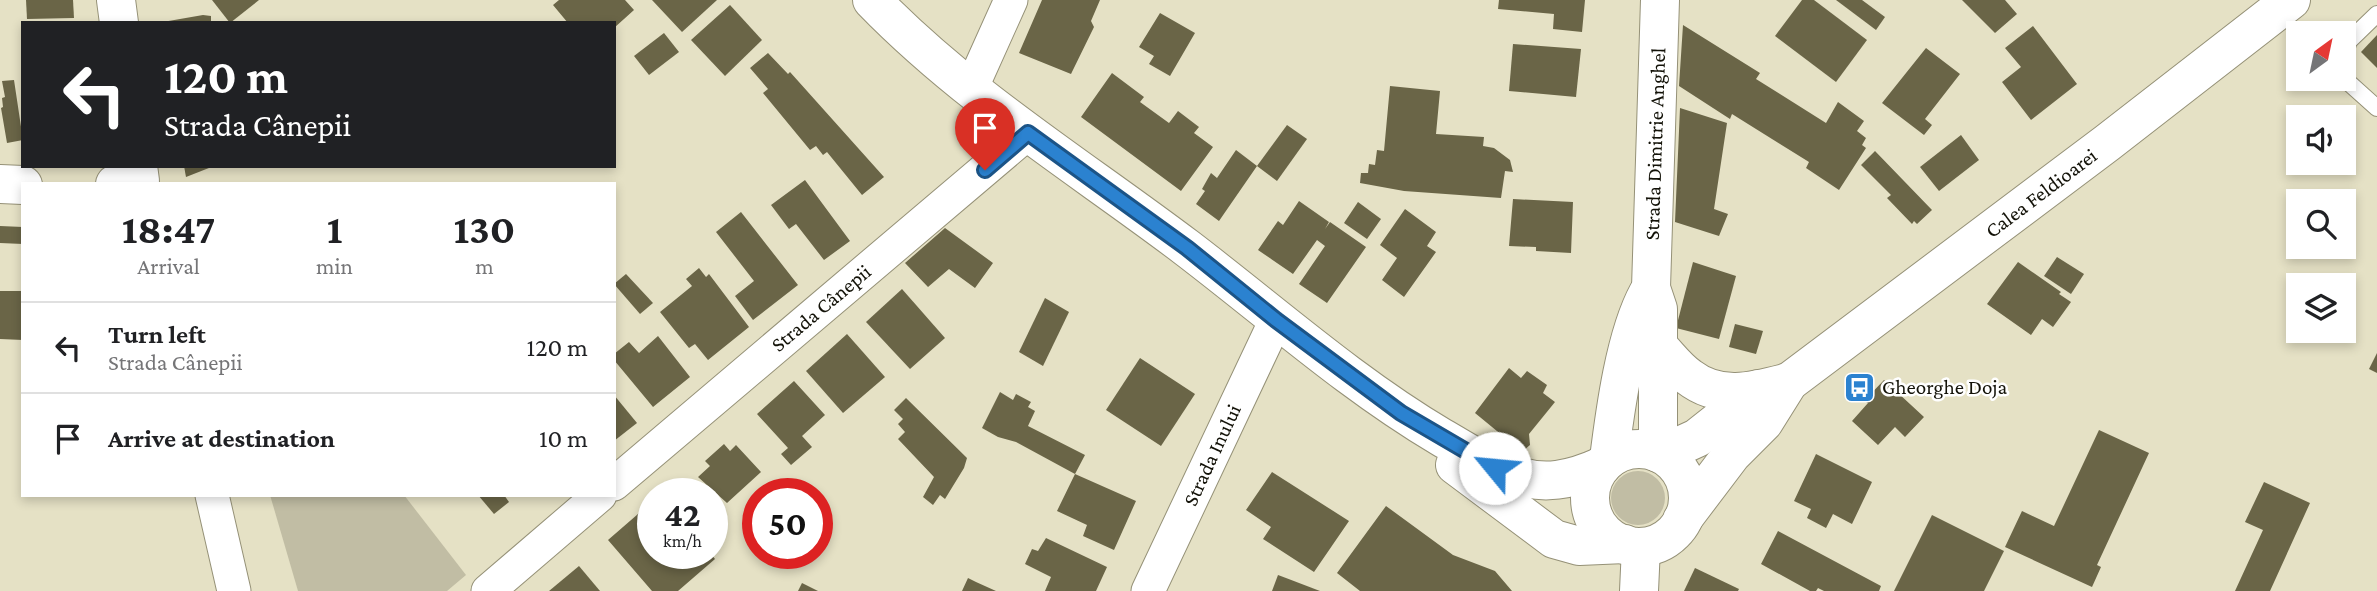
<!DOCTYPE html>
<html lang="en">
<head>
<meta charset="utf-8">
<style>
	body { margin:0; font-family:"Crimson Pro",serif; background:#f2f2f2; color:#202124; height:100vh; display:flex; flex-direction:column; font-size:26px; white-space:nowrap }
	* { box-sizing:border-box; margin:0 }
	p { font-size:23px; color:#757577 }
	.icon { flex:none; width:38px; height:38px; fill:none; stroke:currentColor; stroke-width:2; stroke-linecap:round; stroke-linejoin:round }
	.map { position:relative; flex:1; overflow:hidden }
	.sheet { position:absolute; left:21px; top:182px; width:595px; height:315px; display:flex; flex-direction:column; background:#fff; border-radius:0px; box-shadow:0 4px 10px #0003 }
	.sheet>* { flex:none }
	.guide { position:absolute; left:21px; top:21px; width:595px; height:147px; border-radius:0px; box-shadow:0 4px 10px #0003; background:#202124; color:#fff; overflow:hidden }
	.needle { width:46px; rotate:33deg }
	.tools { position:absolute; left:2286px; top:21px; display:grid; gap:14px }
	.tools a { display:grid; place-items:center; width:70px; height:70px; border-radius:0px; background:#fff; box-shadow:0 4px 10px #0003; font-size:35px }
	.speed { position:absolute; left:637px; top:478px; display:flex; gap:14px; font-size:35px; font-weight:700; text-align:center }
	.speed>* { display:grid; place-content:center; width:91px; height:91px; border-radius:50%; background:#fff; box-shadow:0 4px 10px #0003; line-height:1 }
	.speed small { font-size:18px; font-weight:400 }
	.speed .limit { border:10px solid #d22; background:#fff; color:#111 }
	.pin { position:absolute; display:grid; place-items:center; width:60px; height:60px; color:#fff; margin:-72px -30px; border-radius:50% 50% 50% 0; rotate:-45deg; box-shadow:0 0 7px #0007 }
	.pin .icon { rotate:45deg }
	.me { position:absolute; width:77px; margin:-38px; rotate:298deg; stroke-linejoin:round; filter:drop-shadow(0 0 5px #0008) }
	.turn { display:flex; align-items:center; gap:24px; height:147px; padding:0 28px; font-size:32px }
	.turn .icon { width:91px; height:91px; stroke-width:2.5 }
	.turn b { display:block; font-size:49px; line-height:60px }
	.eta { display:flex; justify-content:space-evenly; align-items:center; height:119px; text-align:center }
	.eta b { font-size:42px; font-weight:700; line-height:49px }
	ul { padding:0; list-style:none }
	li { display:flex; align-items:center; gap:21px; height:91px; padding:0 28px; border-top:2px solid #e0e0e0 }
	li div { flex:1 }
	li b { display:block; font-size:26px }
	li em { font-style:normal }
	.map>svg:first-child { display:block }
	.green { fill:#c1bda4 }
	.building { fill:#6a6547 }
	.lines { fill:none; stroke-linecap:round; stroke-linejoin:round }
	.lane-casing { stroke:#959177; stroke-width:18 }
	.street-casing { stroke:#959177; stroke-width:35 }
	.secondary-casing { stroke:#959177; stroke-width:40 }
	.lane { stroke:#fff; stroke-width:16 }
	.street { stroke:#fff; stroke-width:33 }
	.secondary { stroke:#fff; stroke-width:38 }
	.route-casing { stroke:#1c5487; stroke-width:18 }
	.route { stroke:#2b82d0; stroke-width:12 }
	.labels { text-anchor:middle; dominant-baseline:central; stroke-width:5; stroke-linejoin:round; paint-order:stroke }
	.street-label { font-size:21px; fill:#131208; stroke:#fff }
	.poi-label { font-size:21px; fill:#131208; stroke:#fff; text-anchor:start }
</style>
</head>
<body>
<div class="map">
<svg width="2377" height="591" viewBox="0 0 2377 591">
	<rect width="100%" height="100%" fill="#e5e1c5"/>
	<!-- green -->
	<g class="green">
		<circle cx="1638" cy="498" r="27"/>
		<path d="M270 495H404L466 575 447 591H298Z"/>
	</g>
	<!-- building -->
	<g class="building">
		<path d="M26 0H73L74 18 27 19Z"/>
		<path d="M212 0H259L230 23Z"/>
		<path d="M559 0H625L634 10 614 28V23H568L553 5Z"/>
		<path d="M652 0H717L682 32Z"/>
		<path d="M1042 0H1100L1091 21 1094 27 1071 74 1019 53Z"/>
		<path d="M1499 0H1585L1582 32 1553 29 1554 14 1498 9Z"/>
		<path d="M1802 0H1814L1867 40 1836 82 1775 36Z"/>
		<path d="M1836 0H1862L1885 17 1876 30Z"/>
		<path d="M1962 0H2005L2017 14 1995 33Z"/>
		<path d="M730 5 762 40 725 76 691 40Z"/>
		<path d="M1160 13 1195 33 1170 76 1149 64 1154 56 1139 47Z"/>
		<path d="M203 15 211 16V23H157Z"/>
		<path d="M1683 25 1760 73 1756 79 1826 123 1838 102 1864 121 1857 131 1866 138 1862 145 1866 148 1839 190 1806 168 1809 162 1732 114 1730 119 1679 86Z"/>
		<path d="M2033 26 2077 84 2031 120 2002 82 2021 67 2005 48Z"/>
		<path d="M664 33 679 52 649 75 634 56Z"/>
		<path d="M2377 35V68L2361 52Z"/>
		<path d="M1513 44 1581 49 1576 97 1509 91Z"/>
		<path d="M1926 48 1960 74 1925 119 1932 125 1924 135 1882 103Z"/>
		<path d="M768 53 788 74 790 72 884 177 862 195 827 152 823 155 816 146 810 150 763 93 768 89 750 68Z"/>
		<path d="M1112 73 1144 97 1140 102 1169 123 1178 111 1199 127 1194 133 1213 147 1181 191 1081 117Z"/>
		<path d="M14 80 23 140 7 143 1 108 3 107 2 98 5 97 2 81Z"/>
		<path d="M1390 86 1440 91 1436 134 1484 137 1483 146 1494 148 1510 160 1513 172 1505 171 1501 198 1404 191 1360 183 1361 173H1368L1369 164 1375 165 1377 150 1384 151Z"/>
		<path d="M1680 108 1727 123 1714 209 1728 214 1719 236 1675 222Z"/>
		<path d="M1287 125 1307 139 1277 181 1257 166Z"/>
		<path d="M1961 135 1979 160 1939 191 1920 167Z"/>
		<path d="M1236 150 1257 166 1219 221 1196 204 1205 191 1202 189 1211 173 1217 178Z"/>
		<path d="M1875 151 1932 210 1917 224 1914 221 1912 224 1887 198 1891 195 1861 165Z"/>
		<path d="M184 166H214L186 177Z"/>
		<path d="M805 180 850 241 824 260 796 224 789 229 771 205Z"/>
		<path d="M1513 199 1573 202 1571 253 1536 251V247L1509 246Z"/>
		<path d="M1299 201 1329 222 1325 229 1330 222 1366 247 1327 303 1299 284 1325 246 1317 240 1293 274 1258 250 1278 221 1283 225Z"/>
		<path d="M1358 202 1381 219 1367 239 1344 223Z"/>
		<path d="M1405 209 1436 232 1427 246 1436 252 1404 297 1382 280 1397 258 1380 245Z"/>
		<path d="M741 212 798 285 753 320 735 296 754 281 716 232Z"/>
		<path d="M0 226 23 227V244L0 243Z"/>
		<path d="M945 228 993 263 975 288 949 269 928 287 905 263Z"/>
		<path d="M2057 257 2084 274 2071 294 2044 276Z"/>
		<path d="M1693 262 1736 276 1719 339 1676 328Z"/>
		<path d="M2018 262 2061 292 2059 294 2071 302 2053 327 2042 319 2031 335 1987 304Z"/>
		<path d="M699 268 706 277 709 274 749 327 708 360 695 344 689 348 660 312 692 286 686 279Z"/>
		<path d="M626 274 653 303 640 314 614 284Z"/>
		<path d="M902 289 945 338 910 369 866 322Z"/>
		<path d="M0 291H23V340L0 339Z"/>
		<path d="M1045 298 1069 312 1043 366 1019 352Z"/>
		<path d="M1735 324 1763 331 1756 354 1729 347Z"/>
		<path d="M847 334 885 377 843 413 806 371Z"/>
		<path d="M658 336 690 377 653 407 614 360V354L629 342 639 353Z"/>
		<path d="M2377 353V373L2369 369Z"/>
		<path d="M1140 358 1195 394 1161 446 1106 410Z"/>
		<path d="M1509 368 1521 378 1527 371 1547 385 1543 393 1555 402 1529 434 1530 445 1524 450H1520L1475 413Z"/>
		<path d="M1884 380 1924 417 1905 437 1895 427 1878 445 1852 421 1868 403 1864 401Z"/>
		<path d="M794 381 825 415 802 436 812 447 791 465 781 454 788 448 757 414Z"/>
		<path d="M1000 392 1013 400 1016 394 1031 402 1028 407 1035 411 1028 426 1085 455 1075 474 1016 442 998 437 982 428Z"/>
		<path d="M614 395 637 423 614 441Z"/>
		<path d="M906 398 967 458 964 468 945 499 940 495 933 505 923 497 934 477 898 439 905 432 898 424 903 419 894 410Z"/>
		<path d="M2099 430 2149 453 2097 565 2101 567 2092 587 2005 547 2022 511 2054 526Z"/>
		<path d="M724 444 730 451 736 445 761 472 727 503 698 477 710 466 705 461Z"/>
		<path d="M1816 454 1872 482 1852 524 1833 514 1826 528 1807 518 1811 509 1794 501Z"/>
		<path d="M1272 472 1349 521 1314 572 1263 539 1271 527 1246 510Z"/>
		<path d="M1075 474 1136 501 1114 550 1083 536 1087 525 1057 511Z"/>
		<path d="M2264 482 2310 503 2270 591H2235L2263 530 2245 522Z"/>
		<path d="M478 495H504L509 502 494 514Z"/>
		<path d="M653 501V553H710L715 559 678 591H652L608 540Z"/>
		<path d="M1386 506 1453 555 1495 571 1512 591H1360L1337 573Z"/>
		<path d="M1932 515 2004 551 1984 591H1894Z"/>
		<path d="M1778 531 1881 586 1879 591H1824L1818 588 1816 591H1810L1761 564Z"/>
		<path d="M1046 538 1107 567 1096 591H1045L1051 577 1025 564 1032 549 1038 551Z"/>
		<path d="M579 566 600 591H549Z"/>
		<path d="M1695 568 1739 589 1738 591H1684Z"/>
		<path d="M1278 575 1286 578 1320 591H1272Z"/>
		<path d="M968 578 976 582 996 591H962Z"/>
		<path d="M802 583 818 591H798Z"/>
	</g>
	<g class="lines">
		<defs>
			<g id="lane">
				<path d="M2343 58 2349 41 2377 14"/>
				<path d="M2343 68 2348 82 2377 108"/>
			</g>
			<g id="street">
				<path d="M971 89 1011 0"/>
				<path d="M614 484 1028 133"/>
				<path d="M212 495 234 591"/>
				<path d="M488 591 600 495"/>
				<path d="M1148 591 1276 320"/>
			</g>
			<g id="secondary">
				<path d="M116 0 119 23"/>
				<path d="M872 0C966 97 1080 167 1187 248 1271 312 1350 383 1441 437 1464 450 1486 465 1511 474 1544 486 1571 480 1602 466"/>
				<path d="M0 184 23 185"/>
				<path d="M115 184 140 181 138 166"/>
				<path d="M1658 346C1668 356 1677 369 1689 377 1720 401 1754 391 1789 382"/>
				<circle cx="1639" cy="498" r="49"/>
				<path d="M1658 453V309L1651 288 1660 0"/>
				<path d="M1662 454 1697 438 1759 389"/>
				<path d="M1609 459C1615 411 1625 335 1648 293"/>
				<path d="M1455 465 1554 539 1579 546 1625 544"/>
				<path d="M1682 520 1732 454 1764 422 1789 382 2107 143 2291 0"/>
				<path d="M1639 591 1641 547"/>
			</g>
		</defs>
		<!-- lane casing -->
		<use href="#lane" class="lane-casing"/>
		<!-- street casing -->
		<use href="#street" class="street-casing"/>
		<!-- secondary casing -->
		<use href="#secondary" class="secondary-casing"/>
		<!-- lane -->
		<use href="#lane" class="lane"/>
		<!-- street -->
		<use href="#street" class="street"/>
		<!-- secondary -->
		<use href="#secondary" class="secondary"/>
	</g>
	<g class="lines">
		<defs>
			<path id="route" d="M985 170 1028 133 1187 248 1276 320 1401 413 1495 468"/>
		</defs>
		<!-- route casing -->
		<use href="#route" class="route-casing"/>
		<!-- route -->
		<use href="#route" class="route"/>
	</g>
	<!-- icons -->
	<defs>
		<symbol id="bus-square" viewBox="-11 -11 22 22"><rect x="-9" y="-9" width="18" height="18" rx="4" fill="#2b82d0" stroke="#fff"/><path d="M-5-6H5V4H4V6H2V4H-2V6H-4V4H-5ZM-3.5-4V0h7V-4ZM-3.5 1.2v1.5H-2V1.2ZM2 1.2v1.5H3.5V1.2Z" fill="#fff"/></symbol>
	</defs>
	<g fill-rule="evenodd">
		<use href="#bus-square" x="1842" y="370" width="35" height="35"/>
	</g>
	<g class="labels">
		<!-- street labels -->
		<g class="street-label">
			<text transform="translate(1655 144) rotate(-88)">Strada Dimitrie Anghel</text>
			<text transform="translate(2041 193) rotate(-37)">Calea Feldioarei</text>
			<text transform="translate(821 308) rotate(-40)">Strada Cânepii</text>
			<text transform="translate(1212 455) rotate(-65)">Strada Inului</text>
		</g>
		<!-- poi labels -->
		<g class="poi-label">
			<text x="1882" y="387">Gheorghe Doja</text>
		</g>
	</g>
</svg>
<div class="tools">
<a><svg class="needle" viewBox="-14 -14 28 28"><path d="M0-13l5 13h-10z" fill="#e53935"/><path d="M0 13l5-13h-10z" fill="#757577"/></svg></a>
<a><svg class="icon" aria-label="sound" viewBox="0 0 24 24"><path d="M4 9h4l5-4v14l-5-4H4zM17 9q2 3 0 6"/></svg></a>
<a><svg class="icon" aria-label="search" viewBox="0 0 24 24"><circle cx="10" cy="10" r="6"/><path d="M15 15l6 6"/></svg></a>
<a><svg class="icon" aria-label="layers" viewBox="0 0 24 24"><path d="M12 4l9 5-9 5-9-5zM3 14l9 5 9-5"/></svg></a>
</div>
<div class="speed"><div>42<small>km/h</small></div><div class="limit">50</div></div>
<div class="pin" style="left:985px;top:170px;background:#d93025"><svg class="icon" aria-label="arrive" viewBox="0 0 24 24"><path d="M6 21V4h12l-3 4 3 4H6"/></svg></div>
<svg class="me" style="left:1495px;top:468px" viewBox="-20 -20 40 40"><circle r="19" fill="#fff"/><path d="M0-13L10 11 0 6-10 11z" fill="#2b82d0"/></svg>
<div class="guide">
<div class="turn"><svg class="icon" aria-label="left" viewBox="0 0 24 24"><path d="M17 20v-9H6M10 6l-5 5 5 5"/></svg><div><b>120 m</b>Strada Cânepii</div></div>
</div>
<section class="sheet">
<div class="eta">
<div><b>18:47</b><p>Arrival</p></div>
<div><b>1</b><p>min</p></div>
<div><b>130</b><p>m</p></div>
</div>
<ul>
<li><svg class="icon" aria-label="left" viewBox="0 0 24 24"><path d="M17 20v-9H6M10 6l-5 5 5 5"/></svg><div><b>Turn left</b><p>Strada Cânepii</p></div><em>120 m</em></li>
<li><svg class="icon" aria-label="arrive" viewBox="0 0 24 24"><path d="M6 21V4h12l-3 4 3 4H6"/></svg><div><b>Arrive at destination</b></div><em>10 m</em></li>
</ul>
</section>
</div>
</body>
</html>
